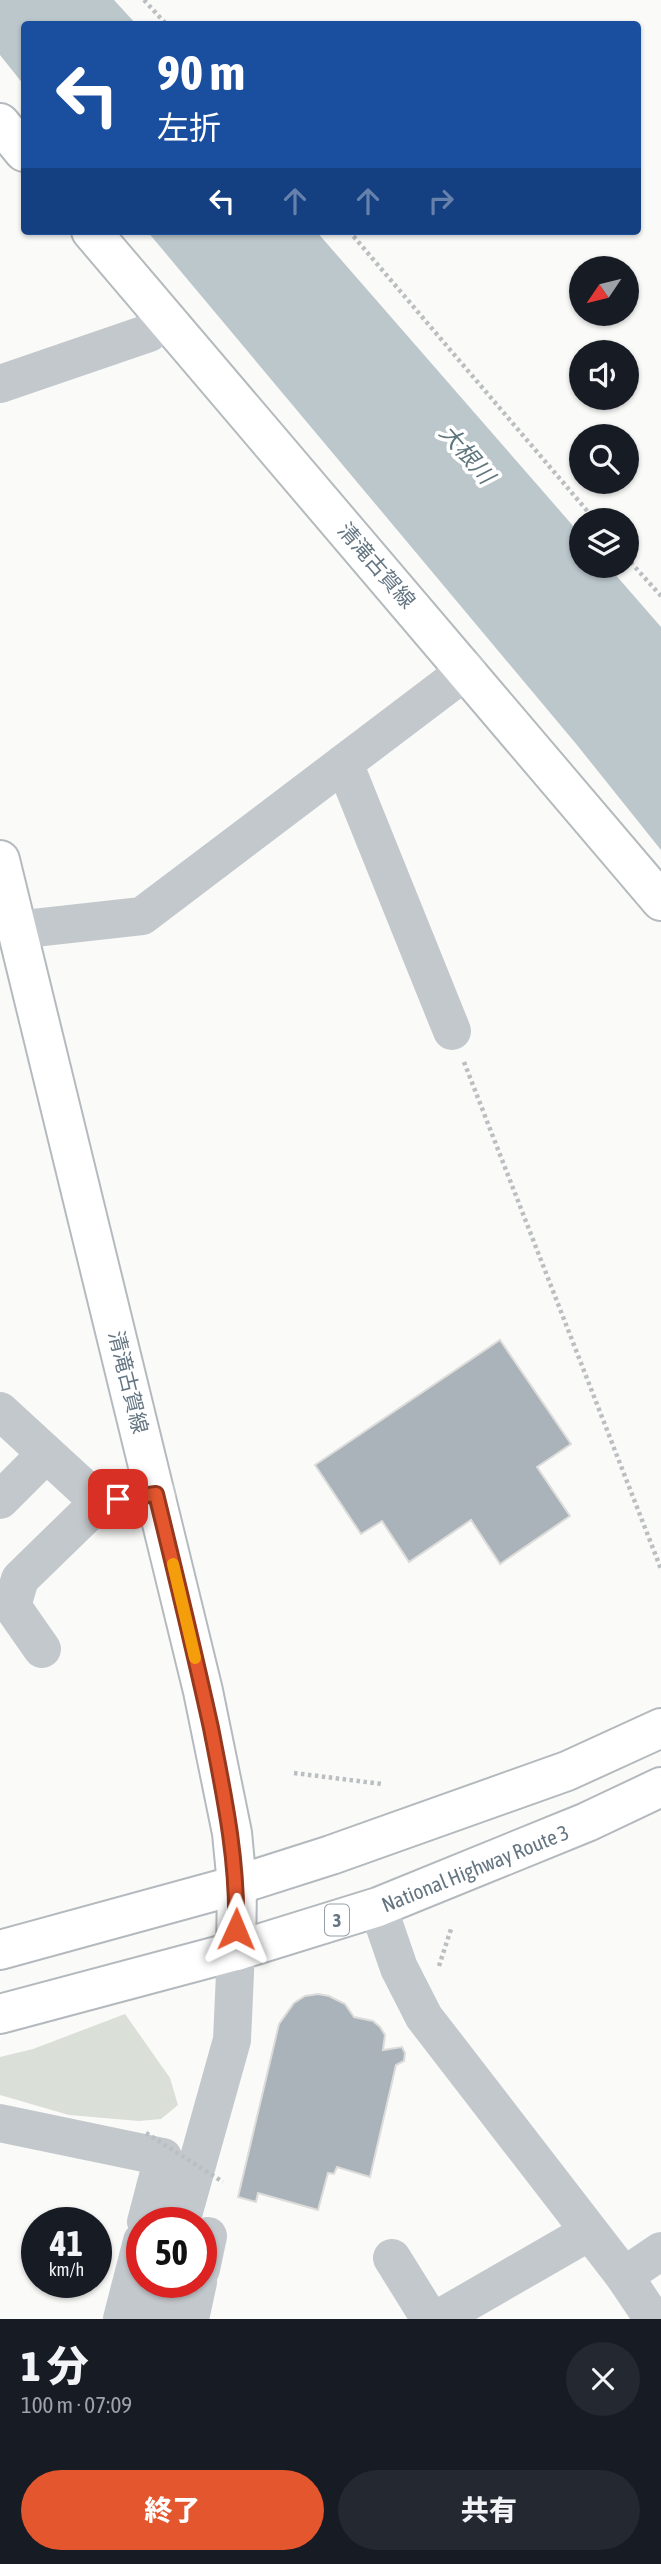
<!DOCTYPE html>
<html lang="ja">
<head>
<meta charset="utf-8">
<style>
	body { margin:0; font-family:"Asap Condensed","Noto Sans JP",sans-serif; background:#242831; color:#f1f3f6; height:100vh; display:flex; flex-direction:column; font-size:26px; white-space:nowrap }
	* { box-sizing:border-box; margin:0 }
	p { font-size:23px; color:#9ea1a6 }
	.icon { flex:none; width:38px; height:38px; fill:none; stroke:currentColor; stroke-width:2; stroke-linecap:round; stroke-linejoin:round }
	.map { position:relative; height:2319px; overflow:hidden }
	.details { display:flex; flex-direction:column; background:#171b24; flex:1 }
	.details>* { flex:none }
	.banner { position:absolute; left:21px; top:21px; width:620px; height:214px; border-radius:7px; box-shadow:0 2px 5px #0004; background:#1a4fa0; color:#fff; overflow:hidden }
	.needle { width:46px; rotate:235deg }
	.controls { position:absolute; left:569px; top:256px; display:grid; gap:14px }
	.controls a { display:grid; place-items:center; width:70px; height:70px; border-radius:50%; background:#171b24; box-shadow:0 2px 5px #0004; font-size:35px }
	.speed { position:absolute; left:21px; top:2207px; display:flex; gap:14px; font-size:35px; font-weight:700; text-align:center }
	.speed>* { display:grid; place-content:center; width:91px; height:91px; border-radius:50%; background:#171b24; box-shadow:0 2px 5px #0004; line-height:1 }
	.speed small { font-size:18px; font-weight:400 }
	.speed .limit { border:10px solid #d22; background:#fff; color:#111 }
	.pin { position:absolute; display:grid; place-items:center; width:60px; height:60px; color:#fff; margin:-30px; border-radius:14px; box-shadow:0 4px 10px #0006 }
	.me { position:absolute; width:77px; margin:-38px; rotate:1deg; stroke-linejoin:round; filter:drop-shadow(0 0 5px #0008) }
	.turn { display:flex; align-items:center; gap:24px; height:147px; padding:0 21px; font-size:32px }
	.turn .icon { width:91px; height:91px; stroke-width:2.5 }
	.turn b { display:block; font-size:49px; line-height:60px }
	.lanes { display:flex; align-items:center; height:66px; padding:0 21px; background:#0003; justify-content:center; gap:35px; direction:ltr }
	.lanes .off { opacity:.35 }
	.round { display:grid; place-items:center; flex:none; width:74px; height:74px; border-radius:37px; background:#242831 }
	.summary { display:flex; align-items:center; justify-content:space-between; height:119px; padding:0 21px }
	h1 { font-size:42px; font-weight:800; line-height:52px }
	.primary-button { display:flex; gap:14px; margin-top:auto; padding:14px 21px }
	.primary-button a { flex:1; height:80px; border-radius:42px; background:#e4572e; color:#fff; font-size:28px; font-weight:800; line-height:80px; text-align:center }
	.primary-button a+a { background:#242831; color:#f1f3f6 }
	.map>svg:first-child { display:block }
	.green { fill:#dadfd7 }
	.water { fill:#bbc7cb }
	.building { fill:#aab3b9; stroke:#dcdcda; stroke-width:2 }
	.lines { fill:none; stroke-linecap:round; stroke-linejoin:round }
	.major-casing { stroke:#b5babe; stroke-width:42 }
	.highway-casing { stroke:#b4b9bd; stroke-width:42 }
	.path { stroke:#bbbfc2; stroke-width:4.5; stroke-dasharray:3.5 3.5; stroke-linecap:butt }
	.minor { stroke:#c3c8cc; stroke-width:38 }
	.major { stroke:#fff; stroke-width:38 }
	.highway { stroke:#fff; stroke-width:38 }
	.path-bridge { stroke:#bbbfc2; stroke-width:4.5; stroke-dasharray:3.5 3.5; stroke-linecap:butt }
	.route-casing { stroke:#94391e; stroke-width:18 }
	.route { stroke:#e4572e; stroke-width:12 }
	.slow { stroke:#f59e0b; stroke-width:12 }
	.labels { text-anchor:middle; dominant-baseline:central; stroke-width:7; stroke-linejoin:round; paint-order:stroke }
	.shield { fill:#fff; stroke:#939fa8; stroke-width:2 }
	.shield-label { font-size:19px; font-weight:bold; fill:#657683 }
	.street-label { font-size:21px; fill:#657683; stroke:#fff }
	.water-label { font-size:23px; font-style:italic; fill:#60757c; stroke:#fff }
</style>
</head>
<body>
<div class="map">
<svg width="661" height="2319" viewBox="0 0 661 2319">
	<rect width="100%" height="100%" fill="#fafaf8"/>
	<!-- green -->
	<path class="green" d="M125 2014 170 2078 178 2105 161 2119 139 2121 69 2115 0 2095V2057L33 2049Z"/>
	<!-- water -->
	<g class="water">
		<path d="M0 0H114L136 24H24V85L0 55Z"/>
		<path d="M147 231H316L581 535V565H607L661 627V850L577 745Z"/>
	</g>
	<!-- building -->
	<g class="building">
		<path d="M500 1340 571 1444 537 1467 570 1516 500 1564 471 1520 409 1562 382 1521 361 1534 315 1465Z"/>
		<path d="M318 1994 329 1996 345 2004 354 2017 373 2021 380 2027 385 2035 383 2050 402 2047 405 2053 404 2061 396 2065 370 2177 337 2167 334 2174 328 2173 318 2210 258 2193 256 2202 238 2197 279 2024 294 2003 305 1996Z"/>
	</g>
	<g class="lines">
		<defs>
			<g id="major">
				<path d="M0 123 24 152"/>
				<path d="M91 231 661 901"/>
				<path d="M0 860 203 1691 232 1833 237 1885 236 1951"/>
			</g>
			<g id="highway">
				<path d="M0 1950 237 1885 331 1855 567 1771 661 1728"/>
				<path d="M0 2014 236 1951 378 1907 587 1822 661 1787"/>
			</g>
		</defs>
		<!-- major casing -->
		<use href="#major" class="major-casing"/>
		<!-- highway casing -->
		<use href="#highway" class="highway-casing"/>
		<!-- path -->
		<g class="path">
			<path d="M144 0 166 24"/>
			<path d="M349 231 595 520"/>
			<path d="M626 557 661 596"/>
			<path d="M464 1062 661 1569"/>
			<path d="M294 1773 382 1784"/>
			<path d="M439 1966 451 1929"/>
		</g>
		<!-- minor -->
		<g class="minor">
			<path d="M0 384 149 333 166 320"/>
			<path d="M344 763 452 1031"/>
			<path d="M16 930 142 916 467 670"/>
			<path d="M0 1411 99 1502 157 1494"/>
			<path d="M0 1500 46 1454"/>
			<path d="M42 1649 12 1606 20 1579 99 1502"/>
			<path d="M378 1907 399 1968 424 2017 624 2276 653 2319"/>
			<path d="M0 2123 163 2157 146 2222"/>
			<path d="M181 2222 232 2040 236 1951"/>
			<path d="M392 2258 430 2319"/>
			<path d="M201 2269 208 2236"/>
			<path d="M624 2276 661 2251"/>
			<path d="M122 2319 142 2241"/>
			<path d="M157 2319 166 2282"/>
			<path d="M190 2319 198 2282"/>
			<path d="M438 2319 589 2232"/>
		</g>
		<!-- major -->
		<use href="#major" class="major"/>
		<!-- highway -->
		<use href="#highway" class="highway"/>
		<!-- path-bridge -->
		<path class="path-bridge" d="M146 2133 223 2182"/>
	</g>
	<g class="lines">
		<defs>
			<path id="route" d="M118 1499 156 1494C175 1572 194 1650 211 1728 224 1795 238 1860 236 1929"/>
		</defs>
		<!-- route casing -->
		<use href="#route" class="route-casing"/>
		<!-- route -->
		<use href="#route" class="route"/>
		<!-- slow -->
		<path class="slow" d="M173 1564 195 1658"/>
	</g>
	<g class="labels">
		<!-- shield labels -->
		<rect class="shield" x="325" y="1904.5" width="24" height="31" rx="5"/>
		<g class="shield-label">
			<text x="337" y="1920">3</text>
		</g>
		<!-- street labels -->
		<g class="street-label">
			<text transform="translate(377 565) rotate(49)">清滝古賀線</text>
			<text transform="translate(129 1382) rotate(76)">清滝古賀線</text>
			<text transform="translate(475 1868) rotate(-22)">National Highway Route 3</text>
		</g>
		<!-- water labels -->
		<g class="water-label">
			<text transform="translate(467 454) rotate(49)">大根川</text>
		</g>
	</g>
</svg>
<div class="controls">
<a><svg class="needle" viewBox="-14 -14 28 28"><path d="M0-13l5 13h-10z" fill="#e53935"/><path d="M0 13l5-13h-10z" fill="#9ea1a6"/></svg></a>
<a><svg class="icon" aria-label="sound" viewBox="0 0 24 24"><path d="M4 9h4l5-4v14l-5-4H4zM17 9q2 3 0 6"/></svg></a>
<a><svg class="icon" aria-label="search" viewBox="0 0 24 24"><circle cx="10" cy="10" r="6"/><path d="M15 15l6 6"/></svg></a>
<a><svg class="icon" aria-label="layers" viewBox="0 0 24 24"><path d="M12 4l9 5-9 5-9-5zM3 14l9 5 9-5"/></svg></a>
</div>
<div class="speed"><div>41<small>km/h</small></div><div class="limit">50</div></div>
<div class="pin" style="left:118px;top:1499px;background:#d93025"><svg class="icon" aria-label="arrive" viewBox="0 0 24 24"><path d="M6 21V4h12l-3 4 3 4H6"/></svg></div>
<svg class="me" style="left:236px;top:1929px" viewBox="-20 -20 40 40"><path d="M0-17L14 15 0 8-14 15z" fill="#e4572e" stroke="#fff" stroke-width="4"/></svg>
<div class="banner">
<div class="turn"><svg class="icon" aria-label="left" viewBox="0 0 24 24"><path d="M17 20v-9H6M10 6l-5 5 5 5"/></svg><div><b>90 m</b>左折</div></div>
<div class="lanes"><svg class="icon" aria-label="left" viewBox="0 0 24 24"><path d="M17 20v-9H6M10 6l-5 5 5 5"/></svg><svg class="icon off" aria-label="ahead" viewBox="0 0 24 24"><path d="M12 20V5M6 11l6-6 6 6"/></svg><svg class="icon off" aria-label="ahead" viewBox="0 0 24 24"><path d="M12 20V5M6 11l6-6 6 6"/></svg><svg class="icon off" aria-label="right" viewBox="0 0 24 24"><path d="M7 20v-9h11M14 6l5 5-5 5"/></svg></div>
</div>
</div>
<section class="details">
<div class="summary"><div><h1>1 分</h1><p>100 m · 07:09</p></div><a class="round"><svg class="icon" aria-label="close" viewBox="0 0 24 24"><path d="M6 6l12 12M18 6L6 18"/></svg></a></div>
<div class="primary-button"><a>終了</a><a>共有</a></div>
</section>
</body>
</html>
